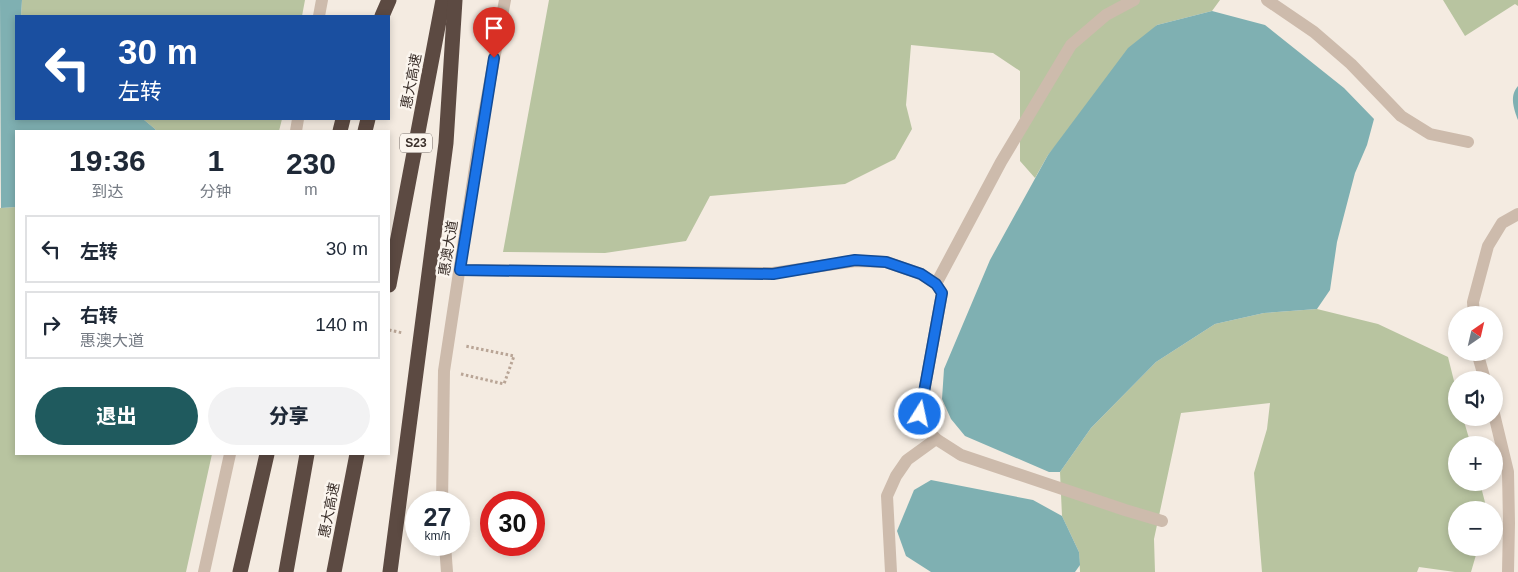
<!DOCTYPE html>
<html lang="zh">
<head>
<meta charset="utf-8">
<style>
	body { margin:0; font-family:Arial,"Noto Sans SC",sans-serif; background:#f2f2f3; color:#1f2937; height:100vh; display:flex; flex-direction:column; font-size:19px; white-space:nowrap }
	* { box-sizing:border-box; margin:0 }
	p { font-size:16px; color:#747a83 }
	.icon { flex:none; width:28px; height:28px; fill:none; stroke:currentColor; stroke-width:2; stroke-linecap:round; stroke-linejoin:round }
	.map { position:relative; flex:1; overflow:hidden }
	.details { position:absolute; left:15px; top:130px; width:375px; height:325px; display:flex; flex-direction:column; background:#fff; border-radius:0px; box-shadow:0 2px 8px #0003 }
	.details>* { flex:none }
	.top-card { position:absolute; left:15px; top:15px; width:375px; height:105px; border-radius:0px; box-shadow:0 2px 8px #0003; background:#1a4fa0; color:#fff; overflow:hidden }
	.needle { width:32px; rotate:34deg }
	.fabs { position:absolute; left:1448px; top:306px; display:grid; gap:10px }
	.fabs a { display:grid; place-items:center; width:55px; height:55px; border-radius:50%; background:#fff; box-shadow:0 2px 8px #0003; font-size:25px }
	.speed { position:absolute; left:405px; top:491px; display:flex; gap:10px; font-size:25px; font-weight:700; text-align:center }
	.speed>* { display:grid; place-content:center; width:65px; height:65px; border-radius:50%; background:#fff; box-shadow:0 2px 8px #0003; line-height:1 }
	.speed small { font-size:12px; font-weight:400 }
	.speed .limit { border:8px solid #d22; background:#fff; color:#111 }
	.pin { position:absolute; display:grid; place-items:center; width:42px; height:42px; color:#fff; margin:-51px -21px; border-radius:50% 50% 50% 0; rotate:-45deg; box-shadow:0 0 5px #0007 }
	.pin .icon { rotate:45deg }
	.me { position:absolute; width:55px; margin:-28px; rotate:10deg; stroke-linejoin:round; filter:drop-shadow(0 0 4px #0008) }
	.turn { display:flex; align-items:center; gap:18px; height:105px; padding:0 20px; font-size:22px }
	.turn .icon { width:65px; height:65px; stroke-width:2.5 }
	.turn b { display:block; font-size:35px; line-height:42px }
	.eta { display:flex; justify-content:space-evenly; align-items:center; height:85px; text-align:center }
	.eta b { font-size:30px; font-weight:800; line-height:35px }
	.primary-button { display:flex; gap:10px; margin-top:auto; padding:10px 20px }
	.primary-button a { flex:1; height:58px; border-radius:30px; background:#1f5a5e; color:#fff; font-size:20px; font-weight:800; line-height:58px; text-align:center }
	.primary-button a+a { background:#f2f2f3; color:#1f2937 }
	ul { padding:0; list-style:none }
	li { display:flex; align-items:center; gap:15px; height:68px; margin:0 10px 8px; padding:0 10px; border:2px solid #e0e1e3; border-radius:0px }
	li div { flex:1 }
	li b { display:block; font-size:19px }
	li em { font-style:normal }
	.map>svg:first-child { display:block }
	.green { fill:#b8c4a0 }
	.water { fill:#7fb0b2 }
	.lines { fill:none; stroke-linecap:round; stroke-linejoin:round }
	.path { stroke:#b9a596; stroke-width:3; stroke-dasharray:2.5 2.5; stroke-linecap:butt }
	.minor { stroke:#cdbbac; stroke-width:12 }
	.tertiary { stroke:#cdbbac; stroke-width:12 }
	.motorway { stroke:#5c4a42; stroke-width:15 }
	.route-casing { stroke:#114b97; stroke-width:12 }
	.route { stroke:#1a73e8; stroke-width:9 }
	.labels { text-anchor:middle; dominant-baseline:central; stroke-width:5; stroke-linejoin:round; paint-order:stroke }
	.shield { fill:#fbf5ee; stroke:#756b66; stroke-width:1 }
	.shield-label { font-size:12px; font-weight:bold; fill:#3b302b }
	.street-label { font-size:14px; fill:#3b302b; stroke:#fbf5ee }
</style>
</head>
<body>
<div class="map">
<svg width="1518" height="572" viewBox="0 0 1518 572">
	<rect width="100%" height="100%" fill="#f4ebe1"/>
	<!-- green -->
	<g class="green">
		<path d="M22 0H305L302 16H21Z"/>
		<path d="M549 0H1220L1212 11 1157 25 1048 155 1035 178 1020 161V71L993 53 911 45 906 105 912 129 895 159 845 184 710 196 686 241 605 253 503 252Z"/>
		<path d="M1443 0H1518V6L1515 4 1465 36Z"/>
		<path d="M143 119H282L279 131H156L155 129Z"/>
		<path d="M16 207V454H212L186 572H0V208Z"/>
		<path d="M1317 309 1378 324 1448 357 1456 389V418H1463L1471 445H1456V482L1480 483 1487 510H1456V548H1478L1471 572H1455L1419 567 1417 572H1262L1254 473 1267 429 1270 403 1181 413 1154 539 1155 572H1080L1079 552 1062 516 1060 472 1091 428 1156 362 1215 324 1264 313Z"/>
	</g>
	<!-- water -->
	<g class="water">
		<path d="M0 0H22L21 16H16V119H143L155 129 156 131H16V207L1 208Z"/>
		<path d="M1212 11 1265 25 1344 88 1374 119 1367 145 1355 173 1337 242 1330 290 1317 309 1264 313 1215 324 1156 362 1091 428 1060 472H1049L965 436 951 419 942 399 944 369 990 260 1048 155 1128 48 1157 25Z"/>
		<path d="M1518 86V120C1514 109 1509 96 1518 86Z"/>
		<path d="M931 480 1033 500 1062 516 1079 552 1080 565 1075 572H931L906 556 897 531 914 490Z"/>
	</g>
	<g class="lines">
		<!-- path -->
		<g class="path">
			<path d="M389 330 403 333"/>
			<path d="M461 374 504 384 514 356 465 346"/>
		</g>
		<!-- minor -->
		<g class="minor">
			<path d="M1267 0 1314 32 1351 64 1401 116 1430 134 1468 142"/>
			<path d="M460 270 773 273 855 261 886 262 921 274 936 284 942 293 920 414 927 429 936 439 961 455 1125 510 1162 521"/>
			<path d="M936 284 1001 162 1071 45 1106 15 1134 0"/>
			<path d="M1474 315 1473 302 1488 246 1502 223 1518 214"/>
			<path d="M1477 352 1485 380"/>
			<path d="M1494 414 1508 472 1509 523 1508 572"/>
			<path d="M891 572 887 496 896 476 907 460 936 439"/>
		</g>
		<!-- tertiary -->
		<g class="tertiary">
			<path d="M319 16 322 0"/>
			<path d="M296 131 298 119"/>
			<path d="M442 502 444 371 479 141 505 0"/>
			<path d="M445 545 447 572"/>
			<path d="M204 572 230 454"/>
		</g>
		<!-- motorway -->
		<g class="motorway">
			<path d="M382 16 389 0"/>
			<path d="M340 131 343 119"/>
			<path d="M365 131 368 119"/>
			<path d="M389 285 443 0"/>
			<path d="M240 572 267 454"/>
			<path d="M286 572 307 454"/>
			<path d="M334 572 357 454"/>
			<path d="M390 572 446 143 455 0"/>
		</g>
	</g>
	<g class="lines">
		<defs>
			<path id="route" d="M494 58 460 270 773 274 855 260 886 262 921 274 936 284 942 293 920 414"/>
		</defs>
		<!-- route casing -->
		<use href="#route" class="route-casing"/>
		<!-- route -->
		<use href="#route" class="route"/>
	</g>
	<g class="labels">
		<!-- shield labels -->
		<rect class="shield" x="400" y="133.5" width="32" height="19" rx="4"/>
		<g class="shield-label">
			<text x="416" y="143">S23</text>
		</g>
		<!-- street labels -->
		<g class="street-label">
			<text transform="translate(411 81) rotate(-79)">惠大高速</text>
			<text transform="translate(448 248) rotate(-81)">惠澳大道</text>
			<text transform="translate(329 510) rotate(-79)">惠大高速</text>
		</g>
	</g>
</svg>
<div class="fabs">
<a><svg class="needle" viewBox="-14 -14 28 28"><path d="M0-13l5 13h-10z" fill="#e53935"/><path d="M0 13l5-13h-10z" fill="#747a83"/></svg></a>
<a><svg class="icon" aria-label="sound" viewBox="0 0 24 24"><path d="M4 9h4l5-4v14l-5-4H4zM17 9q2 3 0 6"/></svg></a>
<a>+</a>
<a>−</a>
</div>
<div class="speed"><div>27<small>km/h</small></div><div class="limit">30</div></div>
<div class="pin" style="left:494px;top:58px;background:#d93025"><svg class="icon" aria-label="arrive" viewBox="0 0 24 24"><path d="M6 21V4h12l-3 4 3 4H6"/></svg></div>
<svg class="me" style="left:920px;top:414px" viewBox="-20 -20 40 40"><circle r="17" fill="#1a73e8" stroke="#fff" stroke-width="3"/><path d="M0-11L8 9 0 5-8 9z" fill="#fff"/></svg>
<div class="top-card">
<div class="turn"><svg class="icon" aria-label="left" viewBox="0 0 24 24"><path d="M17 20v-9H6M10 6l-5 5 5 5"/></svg><div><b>30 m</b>左转</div></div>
</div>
<section class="details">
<div class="eta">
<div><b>19:36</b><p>到达</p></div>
<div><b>1</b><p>分钟</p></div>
<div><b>230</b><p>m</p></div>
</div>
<ul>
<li><svg class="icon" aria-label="left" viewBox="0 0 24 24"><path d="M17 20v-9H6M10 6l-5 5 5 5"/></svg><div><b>左转</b></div><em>30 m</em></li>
<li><svg class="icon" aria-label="right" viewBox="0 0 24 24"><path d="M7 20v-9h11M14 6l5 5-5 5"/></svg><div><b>右转</b><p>惠澳大道</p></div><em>140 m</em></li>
</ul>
<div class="primary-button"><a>退出</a><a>分享</a></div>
</section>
</div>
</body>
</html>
